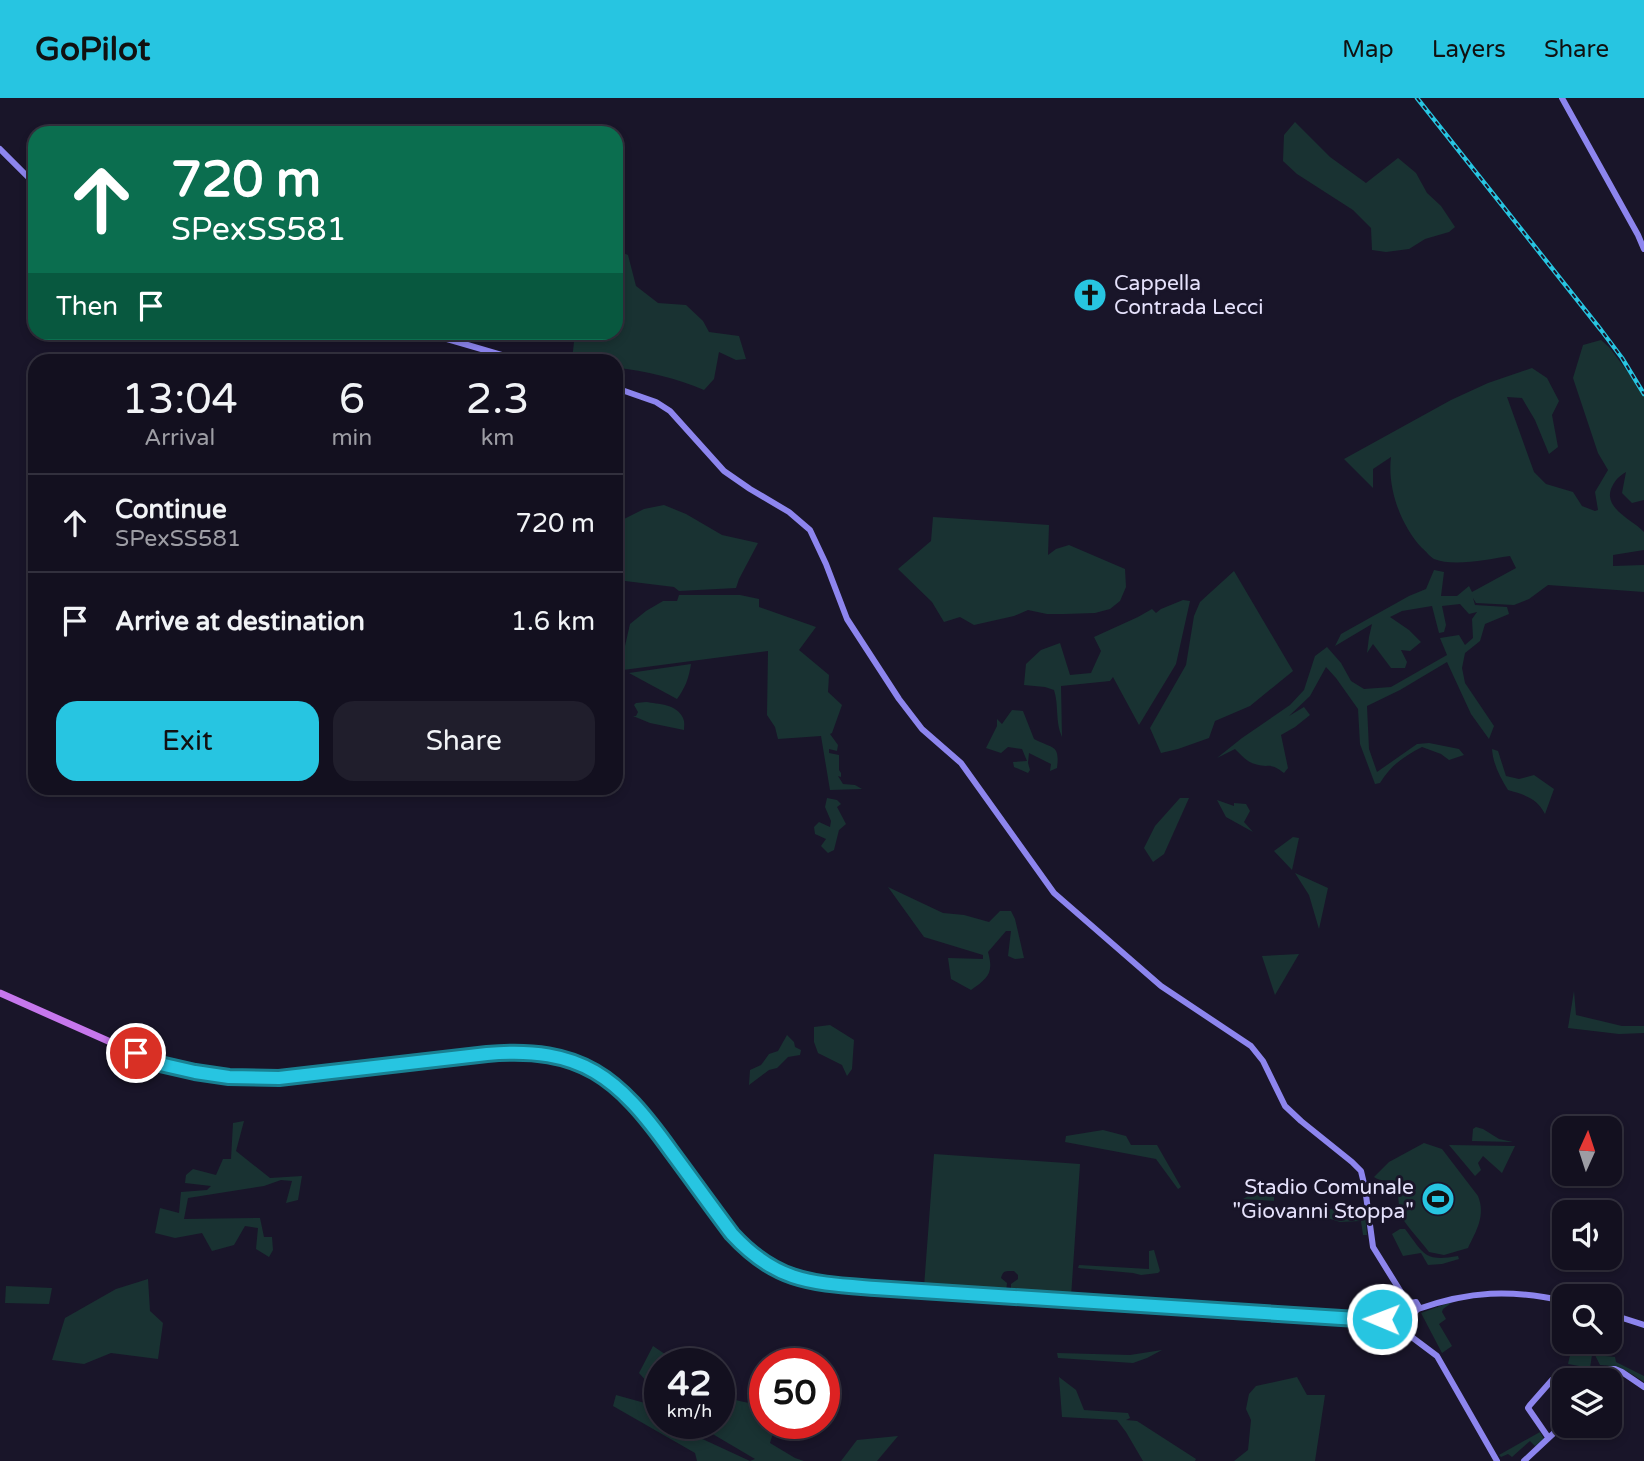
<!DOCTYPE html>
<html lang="en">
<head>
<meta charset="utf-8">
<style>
	body { margin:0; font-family:"Varela Round",sans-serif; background:#201e2c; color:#f1f3f6; height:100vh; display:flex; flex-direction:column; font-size:26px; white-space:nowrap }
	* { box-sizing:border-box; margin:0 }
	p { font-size:23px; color:#9d9da4 }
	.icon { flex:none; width:38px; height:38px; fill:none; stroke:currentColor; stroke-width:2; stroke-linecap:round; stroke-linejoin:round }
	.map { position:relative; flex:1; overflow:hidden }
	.sheet { position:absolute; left:28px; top:256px; width:595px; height:441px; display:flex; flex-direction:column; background:#13101f; border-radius:21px; box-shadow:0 4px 10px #0003,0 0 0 2px #32303d }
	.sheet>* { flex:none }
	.hud { position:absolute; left:28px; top:28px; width:595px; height:214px; border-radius:21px; box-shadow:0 4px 10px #0003,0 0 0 2px #32303d; background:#0b6e4f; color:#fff; overflow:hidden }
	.needle { width:46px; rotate:3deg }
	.buttons { position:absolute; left:1552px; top:1018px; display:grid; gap:14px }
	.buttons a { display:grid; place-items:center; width:70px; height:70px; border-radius:14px; background:#13101f; box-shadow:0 4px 10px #0003,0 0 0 2px #32303d; font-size:35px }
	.speed { position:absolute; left:644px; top:1250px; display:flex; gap:14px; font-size:35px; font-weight:700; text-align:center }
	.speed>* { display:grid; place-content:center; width:91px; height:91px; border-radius:50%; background:#13101f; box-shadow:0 4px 10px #0003,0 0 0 2px #32303d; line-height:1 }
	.speed small { font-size:18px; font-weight:400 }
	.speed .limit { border:10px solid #d22; background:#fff; color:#111 }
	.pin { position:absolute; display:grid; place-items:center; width:60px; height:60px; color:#fff; margin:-30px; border:4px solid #fff; border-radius:50%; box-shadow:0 2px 7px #0007 }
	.me { position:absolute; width:77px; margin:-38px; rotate:271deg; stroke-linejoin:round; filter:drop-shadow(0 0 5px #0008) }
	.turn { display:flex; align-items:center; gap:24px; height:147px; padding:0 28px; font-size:32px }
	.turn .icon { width:91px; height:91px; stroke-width:2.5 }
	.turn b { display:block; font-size:49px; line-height:60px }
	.then { display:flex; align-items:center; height:66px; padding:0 28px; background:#0003; gap:14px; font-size:26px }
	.eta { display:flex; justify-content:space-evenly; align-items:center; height:119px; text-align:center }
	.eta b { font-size:42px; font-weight:600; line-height:49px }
	.cta { display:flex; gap:14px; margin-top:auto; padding:14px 28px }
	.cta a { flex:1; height:80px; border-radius:21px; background:#27c5e1; color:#111; font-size:28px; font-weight:600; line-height:80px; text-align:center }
	.cta a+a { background:#201e2c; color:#f1f3f6 }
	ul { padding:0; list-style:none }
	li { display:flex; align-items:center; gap:21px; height:98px; padding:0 28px; border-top:2px solid #32303d }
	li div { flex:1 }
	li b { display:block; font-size:26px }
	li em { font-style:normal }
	header { display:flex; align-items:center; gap:42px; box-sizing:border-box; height:98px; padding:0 35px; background:#27c5e1; color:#111 }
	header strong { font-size:33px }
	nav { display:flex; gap:38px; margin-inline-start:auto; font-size:24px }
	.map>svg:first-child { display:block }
	.green { fill:#193232 }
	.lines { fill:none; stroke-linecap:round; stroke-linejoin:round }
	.secondary { stroke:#8d85ee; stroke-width:6 }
	.primary { stroke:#c677ec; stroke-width:7 }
	.rail-casing { stroke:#27c5e1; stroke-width:4.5 }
	.rail { stroke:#191529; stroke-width:2; stroke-dasharray:5; stroke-linecap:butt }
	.route-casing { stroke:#198092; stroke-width:18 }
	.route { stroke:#27c5e1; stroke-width:12 }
	.labels { text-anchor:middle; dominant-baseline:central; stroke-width:6; stroke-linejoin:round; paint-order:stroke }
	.poi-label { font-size:21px; fill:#e5e1fb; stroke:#191529; text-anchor:start }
</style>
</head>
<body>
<header>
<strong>GoPilot</strong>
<nav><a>Map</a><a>Layers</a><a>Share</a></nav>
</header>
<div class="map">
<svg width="1644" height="1363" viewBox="0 0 1644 1363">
	<rect width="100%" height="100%" fill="#191529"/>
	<!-- green -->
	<g class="green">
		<path d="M1295 24 1330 59 1366 85 1398 60 1416 75 1427 95 1441 108 1455 129 1449 134 1425 141 1409 151 1386 154 1372 152 1371 130 1353 112 1297 76 1283 63 1284 37Z"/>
		<path d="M616 152 628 157 636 188 658 205 686 207 703 223 709 234 739 238 746 261 736 262 719 254 714 281 704 292C679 281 644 272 616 270V262H572L575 235 616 234Z"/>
		<path d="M1601 242 1609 249 1642 293 1644 298V402L1632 405 1622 395 1626 374C1618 379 1615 382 1611 391 1604 411 1633 422 1644 434V452L1613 457V468L1644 467V494L1548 487 1529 501 1514 507 1476 505 1473 500 1475 507 1507 509 1509 516 1485 526 1480 543 1465 555 1462 570 1465 585 1494 628 1489 641 1471 616 1447 564 1400 592 1367 608 1369 651 1377 674 1417 646 1429 645 1459 651 1464 657 1449 662 1441 656 1422 649C1403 659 1391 667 1380 685L1375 686 1360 646 1358 611 1336 580 1326 569 1310 598 1289 618 1304 609 1310 617 1295 629 1281 637 1288 670 1284 675C1269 663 1270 671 1255 666 1247 664 1241 657 1235 651L1217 660 1242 640 1290 607 1304 592 1315 558 1327 549 1341 565 1351 583 1364 591 1391 589 1447 557 1440 540 1459 537 1465 547 1473 540 1472 521 1477 514 1469 516 1460 506 1442 508 1446 527 1444 534 1439 535 1432 508 1402 513 1390 519 1409 532 1421 544 1410 553 1401 552 1407 564 1405 570H1391L1373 546 1367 555 1369 539 1372 526 1335 548 1341 536 1409 498 1426 491 1434 472 1444 474 1441 498H1457L1469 488 1472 494 1516 470 1510 458C1490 461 1453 469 1434 461 1430 459 1426 453 1422 450 1401 428 1387 390 1391 359L1373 371V390L1344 361 1451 302 1488 285 1532 270 1547 280 1559 303 1552 317 1558 349 1549 356 1535 322 1522 300 1507 299 1534 374 1546 386 1573 394 1582 408 1595 413 1598 412 1595 394 1608 372 1598 355 1573 280 1583 247Z"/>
		<path d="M664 407 686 416 722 437 758 445 739 481 736 490 679 493 674 489 617 482 616 425 644 411Z"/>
		<path d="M933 419 1049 427 1048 457 1056 451 1069 447 1125 471 1126 489 1120 503 1110 511 1095 515 1064 516H1047L1028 512 1014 518 974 527 960 519 944 524 932 504 898 471 931 443Z"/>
		<path d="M1234 473 1293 573 1250 608 1215 623 1209 640 1178 651 1161 655 1150 630 1186 567 1194 518 1200 504Z"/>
		<path d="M679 497H740L759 501V509L816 529 799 552 829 577 828 594 842 607 832 635 830 636 838 647 837 653 829 651V655L839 657V672L841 675V679L838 678 843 686 855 687 862 691 830 692 821 638 778 641 775 629 767 617 768 553 623 572 622 561 630 526 646 513 663 503H677Z"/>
		<path d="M1183 502 1190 503 1176 566 1139 627 1113 579 1110 583 1061 588 1062 639C1055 624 1059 607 1054 592L1045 589 1024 587 1026 566 1041 552 1060 545 1070 577 1091 575 1101 553 1094 539 1138 519 1152 511 1156 515 1161 511Z"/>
		<path d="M691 566C689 580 685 590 677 601L629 575Z"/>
		<path d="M646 604C658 606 677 606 683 620 685 624 684 628 684 632L650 625 633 618H636L638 614 634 607 636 605Z"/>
		<path d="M1012 612 1023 613 1034 641C1053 651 1060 646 1057 670L1050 673 1051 666 1029 655 1028 665 1030 672 1028 675 1014 669 1013 664 1027 663 1022 651 1008 649 1001 655 986 650 997 628V621L1002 626Z"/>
		<path d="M1492 651 1498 653 1506 678 1519 681 1534 677 1554 691 1545 716C1537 700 1525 697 1508 692 1500 679 1493 666 1492 651Z"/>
		<path d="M827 700 837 702 841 706 837 709 846 726 839 732 834 752 828 755 821 748 826 741 815 736 814 729 819 724 830 729 831 723 825 709Z"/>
		<path d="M1180 700H1189L1164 756 1153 764 1144 750 1155 728Z"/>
		<path d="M1217 702 1234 708V705L1246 706 1250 713 1244 724 1253 734 1226 719Z"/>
		<path d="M1293 739 1299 740 1292 772 1274 753Z"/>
		<path d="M1295 775 1328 790 1319 831 1309 797Z"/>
		<path d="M888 789 943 815 964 817 989 824 1000 813H1011L1015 821 1024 860 1015 861 1008 858 1011 833H1006L988 854C994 875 988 880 971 892L951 881 948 860 983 861V857L924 839Z"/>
		<path d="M1299 856 1275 897 1262 858Z"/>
		<path d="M1574 893 1576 917 1622 928H1644V935L1619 936 1568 930Z"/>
		<path d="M830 927 854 942 852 971 847 978 842 967 818 955 814 944V929Z"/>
		<path d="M787 937 794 944 795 949 801 952 800 957 788 959 777 970 769 972 749 987 750 972 761 967 769 956 778 953Z"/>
		<path d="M244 1023 236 1053 270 1080 302 1078 298 1102 286 1105 292 1083 281 1082 264 1088 188 1100 184 1121 260 1120 264 1139H272L273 1152 269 1159 256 1151 258 1130 245 1128 234 1147 212 1153 202 1135 175 1140 155 1135 160 1110 179 1115 181 1094 207 1092 211 1088 185 1085 186 1077 193 1071 216 1077 223 1061H231L233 1025Z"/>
		<path d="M1476 1029 1483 1031 1499 1041 1513 1044 1472 1043 1473 1031Z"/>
		<path d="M1103 1032 1126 1038 1131 1047H1157L1181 1089 1178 1091 1156 1061 1065 1044 1066 1038Z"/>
		<path d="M1424 1045 1442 1051 1478 1098C1486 1118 1476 1133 1468 1150L1444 1157 1429 1154C1420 1142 1408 1130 1401 1118 1398 1110 1399 1089 1395 1085 1389 1080 1382 1085 1374 1079L1389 1064Z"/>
		<path d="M1449 1047 1515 1048 1502 1075 1483 1058 1478 1065 1481 1072 1475 1078Z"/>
		<path d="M934 1056 1080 1066 1071 1199 1011 1194V1186L1018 1181V1177L1014 1173C1006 1173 1003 1172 1001 1180L1007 1185 1006 1194 924 1189Z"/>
		<path d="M1259 1092 1274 1096V1103L1243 1101Z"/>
		<path d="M1315 1110 1365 1113 1367 1137H1363L1361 1123 1340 1124 1315 1116Z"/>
		<path d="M1400 1131H1405C1424 1156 1424 1164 1458 1158L1459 1161 1442 1166 1428 1167 1421 1155 1403 1158 1392 1136Z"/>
		<path d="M1154 1152 1160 1173 1158 1175 1141 1177 1133 1175 1078 1170 1079 1167 1149 1171V1153Z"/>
		<path d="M148 1181 150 1213 163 1225 158 1261 111 1255 84 1266 52 1262 65 1220 116 1191Z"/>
		<path d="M6 1188 52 1190 49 1206 5 1205Z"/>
		<path d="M1454 1203 1443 1211 1442 1214 1446 1221 1439 1226 1452 1248 1442 1255 1421 1215Z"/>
		<path d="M653 1248 678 1265H660V1298L639 1275Z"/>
		<path d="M1162 1252 1147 1260 1133 1265 1058 1260 1057 1255 1130 1257Z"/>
		<path d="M1571 1253 1592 1257 1590 1270 1568 1266Z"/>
		<path d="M1595 1257 1615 1259 1616 1264 1644 1278V1284C1628 1273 1620 1268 1600 1267Z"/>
		<path d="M1059 1279 1076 1292 1084 1312 1128 1315 1130 1320 1126 1322 1137 1323 1196 1361 1195 1363H1143L1126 1334 1117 1322 1062 1319Z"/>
		<path d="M1297 1279 1307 1297H1325L1315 1363H1234L1248 1352 1251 1322 1246 1311 1249 1296 1256 1288Z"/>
		<path d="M719 1295C731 1303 751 1306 765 1306V1325H776L770 1345 795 1360 804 1363H697L695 1355 613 1308 616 1297 652 1307 660 1312V1325H682L696 1338 750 1363 755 1361 694 1325H719Z"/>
		<path d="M1540 1334 1544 1341 1535 1348 1530 1343 1512 1359 1508 1356 1501 1359 1499 1357Z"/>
		<path d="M898 1338 877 1363H841L857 1342Z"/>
	</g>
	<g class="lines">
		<!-- secondary -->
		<g class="secondary">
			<path d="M1562 0 1638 137 1644 151"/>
			<path d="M0 51 35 86"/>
			<path d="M423 234 519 262"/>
			<path d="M616 290 656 304 670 313 724 373 750 391 789 414 810 432 826 466 847 521 899 601 922 631 961 665 1054 795 1161 888 1251 948 1263 963 1285 1008 1301 1023 1352 1064 1361 1073 1365 1090 1373 1149 1409 1207"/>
			<path d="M1418 1211C1470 1193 1510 1191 1564 1203"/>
			<path d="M1610 1216 1644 1227"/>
			<path d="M1366 1221 1383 1218"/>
			<path d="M1390 1221 1386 1217 1382 1220 1383 1224H1387L1394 1218 1416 1213 1419 1209 1416 1204 1411 1205 1409 1207 1412 1213"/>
			<path d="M1387 1224 1405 1234 1437 1258 1497 1363"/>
			<path d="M1548 1339 1528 1310 1530 1307 1552 1282 1600 1271H1615L1622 1274 1644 1289"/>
			<path d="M1524 1363 1555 1334"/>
		</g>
		<!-- primary -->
		<path class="primary" d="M0 895 160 966 215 977 279 980 516 953C545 955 573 960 598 975 632 995 655 1031 677 1062 695 1087 714 1111 732 1136L745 1150 764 1165 786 1176 802 1182 828 1187 1366 1221"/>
		<defs>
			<path id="rail" d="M1417 0 1601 232 1622 260 1644 296"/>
		</defs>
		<!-- rail casing -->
		<use href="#rail" class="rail-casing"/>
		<!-- rail -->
		<use href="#rail" class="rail"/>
	</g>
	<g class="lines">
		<defs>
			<path id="route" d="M136 955 160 966 195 974 229 979 279 980 487 956C582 948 618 979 671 1053 691 1080 711 1108 732 1136 777 1185 812 1185 875 1190L1357 1221 1366 1222 1383 1218 1382 1221"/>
		</defs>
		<!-- route casing -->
		<use href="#route" class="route-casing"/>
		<!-- route -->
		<use href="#route" class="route"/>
	</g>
	<!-- icons -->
	<defs>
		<symbol id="church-disc" viewBox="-11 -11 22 22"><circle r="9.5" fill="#27c5e1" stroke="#191529"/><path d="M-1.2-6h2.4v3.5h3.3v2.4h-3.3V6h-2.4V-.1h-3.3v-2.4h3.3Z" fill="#111"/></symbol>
		<symbol id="stadium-disc" viewBox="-11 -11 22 22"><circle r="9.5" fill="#27c5e1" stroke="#191529"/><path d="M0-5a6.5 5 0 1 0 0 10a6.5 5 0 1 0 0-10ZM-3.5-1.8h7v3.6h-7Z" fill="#111"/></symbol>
	</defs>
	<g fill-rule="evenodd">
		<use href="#church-disc" x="1071" y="178" width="38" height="38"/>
		<use href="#stadium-disc" x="1419" y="1082" width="38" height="38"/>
	</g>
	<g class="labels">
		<!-- poi labels -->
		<g class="poi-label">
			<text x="1114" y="185">Cappella<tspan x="1114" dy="24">Contrada Lecci</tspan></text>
			<text x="1414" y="1089" text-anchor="end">Stadio Comunale<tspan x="1414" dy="24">"Giovanni Stoppa"</tspan></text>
		</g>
	</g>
</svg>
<div class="buttons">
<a><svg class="needle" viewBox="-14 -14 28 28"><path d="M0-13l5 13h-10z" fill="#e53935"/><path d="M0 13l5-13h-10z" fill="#9d9da4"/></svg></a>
<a><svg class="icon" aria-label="sound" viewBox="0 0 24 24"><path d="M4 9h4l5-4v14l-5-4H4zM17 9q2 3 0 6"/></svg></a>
<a><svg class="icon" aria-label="search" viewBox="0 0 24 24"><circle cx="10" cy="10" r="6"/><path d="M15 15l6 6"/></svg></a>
<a><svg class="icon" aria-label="layers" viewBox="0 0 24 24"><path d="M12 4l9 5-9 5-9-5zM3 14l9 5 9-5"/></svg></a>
</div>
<div class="speed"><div>42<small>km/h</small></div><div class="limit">50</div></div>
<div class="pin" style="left:136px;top:955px;background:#d93025"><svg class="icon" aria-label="arrive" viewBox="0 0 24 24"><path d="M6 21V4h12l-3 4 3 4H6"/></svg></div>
<svg class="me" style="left:1382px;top:1221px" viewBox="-20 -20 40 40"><circle r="17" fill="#27c5e1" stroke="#fff" stroke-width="3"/><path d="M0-11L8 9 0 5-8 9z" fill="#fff"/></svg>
<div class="hud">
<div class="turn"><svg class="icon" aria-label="ahead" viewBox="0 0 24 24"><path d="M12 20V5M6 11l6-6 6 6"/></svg><div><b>720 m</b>SPexSS581</div></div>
<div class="then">Then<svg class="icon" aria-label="arrive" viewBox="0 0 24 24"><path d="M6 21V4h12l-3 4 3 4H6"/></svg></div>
</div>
<section class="sheet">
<div class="eta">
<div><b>13:04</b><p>Arrival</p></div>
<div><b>6</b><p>min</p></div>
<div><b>2.3</b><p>km</p></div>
</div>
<ul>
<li><svg class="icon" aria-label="ahead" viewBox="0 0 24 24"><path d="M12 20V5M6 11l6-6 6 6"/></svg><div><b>Continue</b><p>SPexSS581</p></div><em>720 m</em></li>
<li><svg class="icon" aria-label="arrive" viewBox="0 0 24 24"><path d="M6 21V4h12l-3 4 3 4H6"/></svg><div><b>Arrive at destination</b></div><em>1.6 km</em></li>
</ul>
<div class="cta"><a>Exit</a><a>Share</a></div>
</section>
</div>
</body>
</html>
